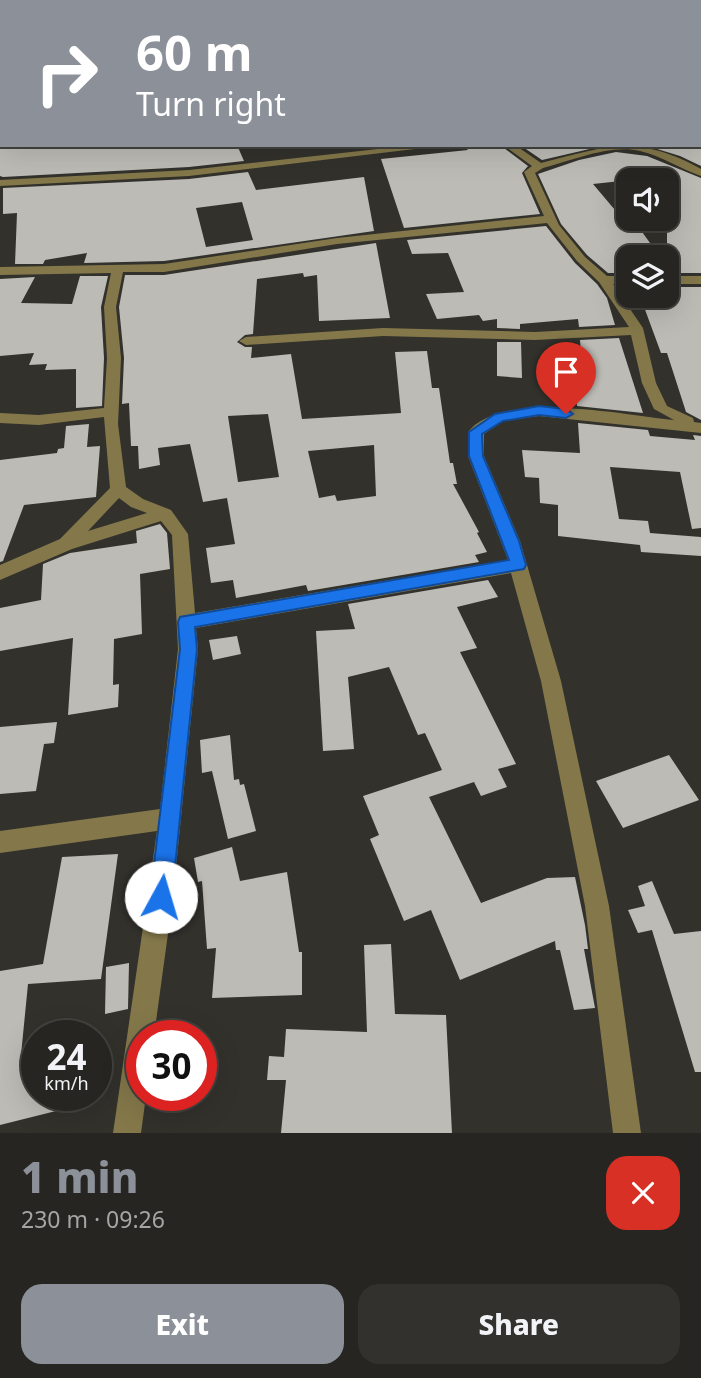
<!DOCTYPE html>
<html lang="en">
<head>
<meta charset="utf-8">
<style>
	body { margin:0; font-family:"Noto Sans",sans-serif; background:#32312e; color:#f1f3f6; height:100vh; display:flex; flex-direction:column; font-size:26px; white-space:nowrap }
	* { box-sizing:border-box; margin:0 }
	p { font-size:23px; color:#a4a5a5 }
	.icon { flex:none; width:38px; height:38px; fill:none; stroke:currentColor; stroke-width:2; stroke-linecap:round; stroke-linejoin:round }
	.map { position:relative; height:1133px; overflow:hidden }
	.side { display:flex; flex-direction:column; background:#262521; flex:1 }
	.side>* { flex:none }
	.hud { position:absolute; left:0px; top:0px; width:702px; height:147px; box-shadow:0 7px 28px #0002,0 0 0 2px #42423f; background:#8c9099; color:#fff; overflow:hidden }
	.controls { position:absolute; left:616px; top:168px; display:grid; gap:14px }
	.controls a { display:grid; place-items:center; width:63px; height:63px; border-radius:14px; background:#262521; box-shadow:0 7px 28px #0002,0 0 0 2px #42423f; font-size:35px }
	.speed { position:absolute; left:21px; top:1020px; display:flex; gap:14px; font-size:35px; font-weight:700; text-align:center }
	.speed>* { display:grid; place-content:center; width:91px; height:91px; border-radius:50%; background:#262521; box-shadow:0 7px 28px #0002,0 0 0 2px #42423f; line-height:1 }
	.speed small { font-size:18px; font-weight:400 }
	.speed .limit { border:10px solid #d22; background:#fff; color:#111 }
	.pin { position:absolute; display:grid; place-items:center; width:60px; height:60px; color:#fff; margin:-72px -30px; border-radius:50% 50% 50% 0; rotate:-45deg; box-shadow:0 0 7px #0007 }
	.pin .icon { rotate:45deg }
	.me { position:absolute; width:77px; margin:-38px; rotate:6deg; stroke-linejoin:round; filter:drop-shadow(0 0 5px #0008) }
	.turn { display:flex; align-items:center; gap:24px; height:147px; padding:0 21px; font-size:32px }
	.turn .icon { width:91px; height:91px; stroke-width:2.5 }
	.turn b { display:block; font-size:49px; line-height:60px }
	.round { display:grid; place-items:center; flex:none; width:74px; height:74px; border-radius:21px; background:#32312e }
	.head { display:flex; align-items:center; justify-content:space-between; height:119px; padding:0 21px }
	h1 { font-size:42px; font-weight:800; line-height:52px; color:#8c9099 }
	.cta { display:flex; gap:14px; margin-top:auto; padding:14px 21px }
	.cta a { flex:1; height:80px; border-radius:21px; background:#8c9099; color:#fff; font-size:28px; font-weight:800; line-height:80px; text-align:center }
	.cta a+a { background:#32312e; color:#f1f3f6 }
	.map>svg:first-child { display:block }
	.building { fill:#bcbbb5; fill-rule:evenodd }
	.lines { fill:none; stroke-linecap:round; stroke-linejoin:round }
	.minor { fill:#84784a; fill-rule:evenodd }
	.route { fill:#1a73e8; stroke:#114b97; stroke-width:2 }
</style>
</head>
<body>
<div class="map">
<svg width="701" height="1133" viewBox="0 0 701 1133">
	<rect width="100%" height="100%" fill="#32312c"/>
	<!-- building -->
	<g class="building">
		<path d="M0 145H237L244 161 189 167 3 177 0 176Z"/>
		<path d="M463 145H500L528 166 522 173 540 214 404 228 381 159 468 150Z"/>
		<path d="M520 145H607L542 160Z"/>
		<path d="M644 145H701V166L680 156Z"/>
		<path d="M616 152 647 156 701 178V273H667V176L593 184 626 223 635 222 660 257H628V273H608L587 255 561 224 538 174 579 160Z"/>
		<path d="M248 172 256 190 364 177 374 231 164 261 84 263 87 253 45 260 43 264H15L17 213 3 214V188L189 179ZM242 202 253 240 206 247 196 208Z"/>
		<path d="M546 226 575 263 597 284 607 298 615 325 579 327 578 319 520 324V329L497 328V319L483 321 479 315 437 319 426 294 464 292 448 253 412 254 407 240Z"/>
		<path d="M376 243 390 318 319 321 317 275 304 277 303 273 257 279 253 334 245 335 237 342 245 347H252L251 358 291 354 302 419 401 413 395 352 427 351 432 388H439L450 463H453L457 484H453L479 532 477 533 487 552 475 555 479 562 308 591 306 585 236 598 233 580 211 583 206 548 235 544 227 498 203 502 190 444 158 448 160 465 139 469 138 446H131L129 403 122 404 124 358 119 307 125 275H164ZM268 414 279 477 238 482 228 416ZM374 445 376 496 337 501 335 495 319 498 308 451Z"/>
		<path d="M80 276H108L101 307 104 358 102 406 76 408V369L45 370 47 364 29 365 34 353 0 356V279L35 277 21 303 72 304Z"/>
		<path d="M667 287H701V420L686 412 667 353H661L640 296H667Z"/>
		<path d="M619 338 643 413 577 406 576 391H581L578 376 583 377 580 340Z"/>
		<path d="M497 342H521L522 378 497 376Z"/>
		<path d="M578 423 648 430 650 436 695 440 693 435 701 436V528L692 529 680 472 610 467 619 519 648 521 650 533 701 537V556L641 552 640 545 558 536V505L540 503 539 478 525 477 522 450 580 453Z"/>
		<path d="M89 424 87 447 100 446 96 497 24 505 3 561 0 562V460L57 453 58 449 64 448 66 426Z"/>
		<path d="M160 524 167 533 170 569 140 574 142 634 114 639 113 685 119 684 118 707 68 715 73 638 0 651V608L41 600 43 564 70 553 137 543 136 531Z"/>
		<path d="M488 580 498 597 457 607 477 648 460 652 516 764 498 769 507 787 481 796 474 782 429 797 481 903 547 878 575 877 585 925 588 949H584L595 1008 574 1010 560 950H556L555 941 460 980 431 910 404 921 370 839 379 835 363 796 442 770 425 733 418 735 389 667 348 677 354 749 323 751 316 631 355 629 348 604Z"/>
		<path d="M237 636 241 654 213 660 209 640Z"/>
		<path d="M57 722 54 743 44 744 36 791 0 794V727Z"/>
		<path d="M230 735 234 780 239 779 240 785 244 784 256 831 228 839 212 771 202 773 200 740Z"/>
		<path d="M669 755 699 800 623 828 596 781Z"/>
		<path d="M232 847 240 881 287 872 299 952H302V995L212 998 216 948 207 949 202 881 198 882 194 858Z"/>
		<path d="M118 854 101 979 28 984 21 1055 37 1051V1096H87L88 1103 0 1125V971L43 964 62 857Z"/>
		<path d="M652 881 674 934 701 931V1072H695L652 930 638 933 628 910 645 906 638 886Z"/>
		<path d="M391 944 395 1014 446 1015 452 1133H281L286 1080H267L269 1056 284 1057 286 1029 367 1032 364 945Z"/>
		<path d="M129 963 128 1009 105 1014 106 967Z"/>
	</g>
	<g class="lines">
		<!-- minor -->
		<g class="minor">
			<path d="M17 0H23L24 2H16Z"/>
			<path d="M157 0H163L164 2H156Z"/>
			<path d="M248 0H255L256 2H249Z"/>
			<path d="M314 0H321L313 2Z"/>
			<path d="M549 0H555L556 2H549Z"/>
			<path d="M598 0H660L595 2Z"/>
			<path d="M0 1 5 2 0 5Z"/>
			<rect x="0" y="24" width="2" height="4"/>
			<rect x="700" y="41" width="1" height="5"/>
			<rect x="0" y="110" width="2" height="6"/>
			<path d="M414 145H448L189 176 0 186V180L189 170Z"/>
			<path d="M503 145H515L541 163C605 146 639 134 701 169V176C680 169 662 156 640 151 610 144 571 161 543 168L535 173 559 225 585 257 607 276H628V284H613L643 328 656 383 667 406 693 418 694 422 701 423V433L539 416 503 421 484 434V456L520 541 561 681 609 906 641 1133H613L585 906 541 681 511 573 196 628 198 649 173 897 154 1036H142V1096H146L141 1133H113L157 831 0 853V831L160 809 178 649 172 535 161 521 72 549 0 580V565L60 539 110 488 104 417 39 425 0 423V413L39 415 104 408 107 358 104 307 111 273 0 275V267L164 264 337 238 544 216 524 172 532 166ZM547 223 577 261 599 282 629 327 535 332 383 328 246 337 239 341 246 345 383 336 535 340 631 335 642 383 654 409 674 420C624 415 502 389 468 432V456L508 560 195 613 188 534 171 510 143 499 126 487 118 424 121 358 116 307 123 272H164L337 244ZM119 498 131 507 147 513 88 531Z"/>
			<rect x="667" y="276" width="34" height="8"/>
		</g>
	</g>
	<!-- route -->
	<path class="route" d="M539 406 566 409 573 414 566 418 539 415 503 421 482 434 483 456 519 541 526 565 524 569 195 627 197 649 172 897 169 905 161 908 153 905 150 897 180 649 178 622 180 617 509 560 469 456V432L495 414Z"/>
</svg>
<div class="controls">
<a><svg class="icon" aria-label="sound" viewBox="0 0 24 24"><path d="M4 9h4l5-4v14l-5-4H4zM17 9q2 3 0 6"/></svg></a>
<a><svg class="icon" aria-label="layers" viewBox="0 0 24 24"><path d="M12 4l9 5-9 5-9-5zM3 14l9 5 9-5"/></svg></a>
</div>
<div class="speed"><div>24<small>km/h</small></div><div class="limit">30</div></div>
<div class="pin" style="left:566px;top:414px;background:#d93025"><svg class="icon" aria-label="arrive" viewBox="0 0 24 24"><path d="M6 21V4h12l-3 4 3 4H6"/></svg></div>
<svg class="me" style="left:161px;top:897px" viewBox="-20 -20 40 40"><circle r="19" fill="#fff"/><path d="M0-13L10 11 0 6-10 11z" fill="#1a73e8"/></svg>
<div class="hud">
<div class="turn"><svg class="icon" aria-label="right" viewBox="0 0 24 24"><path d="M7 20v-9h11M14 6l5 5-5 5"/></svg><div><b>60 m</b>Turn right</div></div>
</div>
</div>
<section class="side">
<div class="head"><div><h1>1 min</h1><p>230 m · 09:26</p></div><a class="round" style="background:#d93025;color:#fff"><svg class="icon" aria-label="close" viewBox="0 0 24 24"><path d="M6 6l12 12M18 6L6 18"/></svg></a></div>
<div class="cta"><a>Exit</a><a>Share</a></div>
</section>
</body>
</html>
